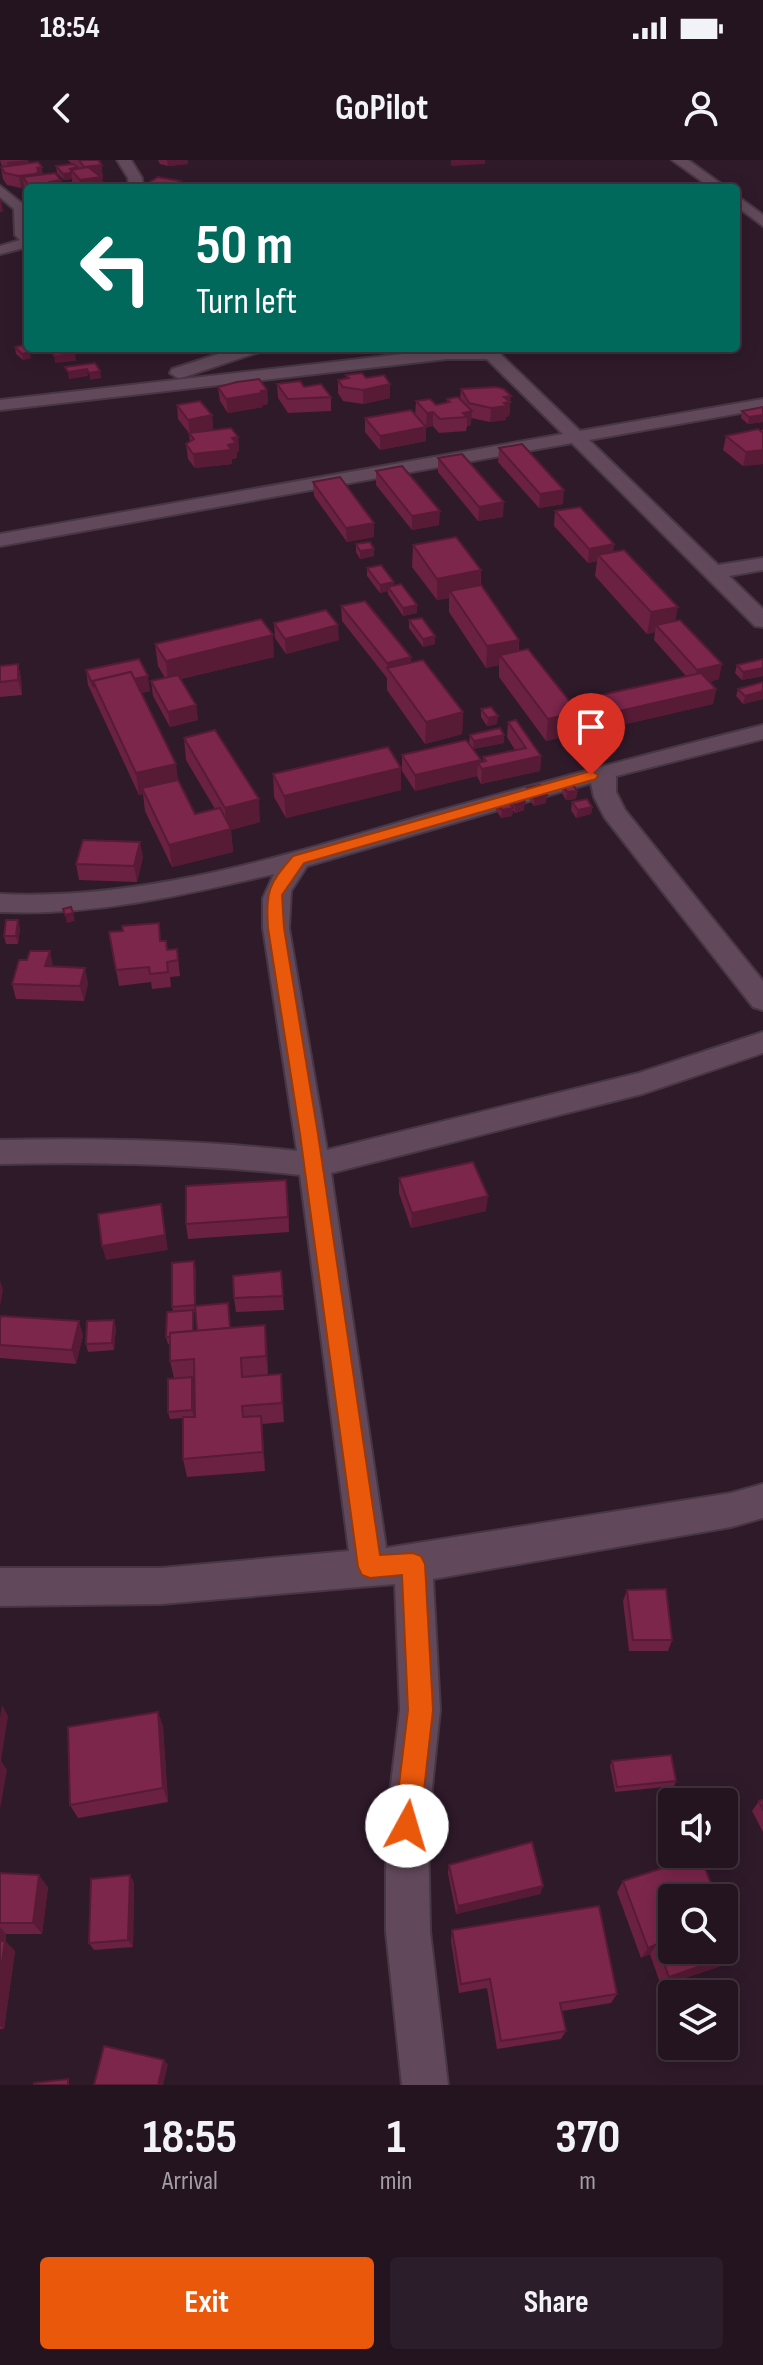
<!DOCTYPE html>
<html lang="en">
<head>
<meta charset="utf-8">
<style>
	body { margin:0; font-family:"Sofia Sans Condensed",sans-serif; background:#2b1d29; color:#f1f3f6; height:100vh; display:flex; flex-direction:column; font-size:30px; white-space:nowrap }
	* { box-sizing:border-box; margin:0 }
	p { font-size:26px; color:#a39ea5 }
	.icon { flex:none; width:44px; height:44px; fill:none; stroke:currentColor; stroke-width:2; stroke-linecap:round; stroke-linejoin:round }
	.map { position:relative; height:1925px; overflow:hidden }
	.side { display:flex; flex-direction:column; background:#231420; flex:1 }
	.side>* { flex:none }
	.guide { position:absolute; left:24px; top:24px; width:716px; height:168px; border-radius:8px; box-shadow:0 4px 20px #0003,0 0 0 2px #40333e; background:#00695c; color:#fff; overflow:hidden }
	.tools { position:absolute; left:658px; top:1628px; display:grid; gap:16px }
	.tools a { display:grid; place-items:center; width:80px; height:80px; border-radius:8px; background:#231420; box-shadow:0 4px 20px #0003,0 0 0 2px #40333e; font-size:40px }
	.pin { position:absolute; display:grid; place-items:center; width:68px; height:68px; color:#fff; margin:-82px -34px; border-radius:50% 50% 50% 0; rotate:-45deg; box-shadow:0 0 8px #0007 }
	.pin .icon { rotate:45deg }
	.me { position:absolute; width:88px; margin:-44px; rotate:6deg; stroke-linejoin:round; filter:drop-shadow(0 0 6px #0008) }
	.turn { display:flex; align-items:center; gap:28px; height:168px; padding:0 40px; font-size:36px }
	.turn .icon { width:104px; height:104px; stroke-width:2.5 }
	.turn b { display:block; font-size:56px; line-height:68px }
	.eta { display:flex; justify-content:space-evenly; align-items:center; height:136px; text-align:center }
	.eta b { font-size:48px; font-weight:700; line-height:56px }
	.cta { display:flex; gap:16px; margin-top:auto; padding:16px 40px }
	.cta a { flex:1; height:92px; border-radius:8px; background:#ea580c; color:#fff; font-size:32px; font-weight:700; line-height:92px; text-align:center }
	.cta a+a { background:#2b1d29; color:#f1f3f6 }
	.status { display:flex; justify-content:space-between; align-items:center; height:56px; padding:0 40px; background:#231420; direction:ltr }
	.status svg { height:22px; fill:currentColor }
	header { display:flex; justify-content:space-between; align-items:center; height:104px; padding:0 40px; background:#231420; font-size:36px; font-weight:700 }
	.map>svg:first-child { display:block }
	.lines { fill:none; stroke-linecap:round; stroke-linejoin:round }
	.minor-casing { stroke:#473643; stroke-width:4 }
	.minor { fill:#61495b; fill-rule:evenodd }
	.wall { fill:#6b2141; fill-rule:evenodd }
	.shaded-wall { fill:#571b35 }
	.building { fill:#7c264c; stroke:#571b35; stroke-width:2 }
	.route { fill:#ea580c; stroke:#983908; stroke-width:2 }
</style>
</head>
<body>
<div class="status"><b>18:54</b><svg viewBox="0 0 49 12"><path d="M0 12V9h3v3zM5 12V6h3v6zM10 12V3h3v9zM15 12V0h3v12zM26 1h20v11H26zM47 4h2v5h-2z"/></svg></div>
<header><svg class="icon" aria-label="back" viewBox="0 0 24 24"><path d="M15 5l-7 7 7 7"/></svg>GoPilot<svg class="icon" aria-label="person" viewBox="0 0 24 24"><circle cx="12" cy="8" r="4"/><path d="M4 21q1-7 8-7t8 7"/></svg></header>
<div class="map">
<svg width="763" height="1925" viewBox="0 0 763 1925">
	<rect width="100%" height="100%" fill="#2f1a2a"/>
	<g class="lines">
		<defs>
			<g id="minor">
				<path d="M117 0H131L142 18 143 28H129L128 18Z"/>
				<path d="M672 0H688L727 28H711Z"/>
				<path d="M0 26 28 48V87L0 94V86L20 80 15 75 14 49 0 37Z"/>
				<path d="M736 35 763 55V66L736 46Z"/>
				<path d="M237 188H261L259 192 184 217 178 218 170 213 172 209Z"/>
				<path d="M494 188 580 271 763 239V249L589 280 718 405 763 398V410L729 416 763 449V467L755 466 572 283 0 386V374L563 274 487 199H447L0 250V240L447 189Z"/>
				<path d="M763 565V579L616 616V632L625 650 763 821V850L753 847 605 658 594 637 591 623 307 706 291 731 289 768 327 990 639 913 763 872V893L642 934 331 1013 386 1388 731 1333 763 1324V1358L731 1367 433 1419 440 1550 428 1666 430 1771 448 1925H402L386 1771V1666L400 1550 395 1424 161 1444 0 1446V1408H161L349 1391 300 1015C200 1004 101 1002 0 1004V980C100 978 198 980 297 991L263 768V738L274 714C183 735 94 756 0 752V734C146 741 289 694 428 654 539 623 651 593 763 565Z"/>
			</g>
		</defs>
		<!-- minor casing -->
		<use href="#minor" class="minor-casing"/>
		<!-- minor -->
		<use href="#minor" class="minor"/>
	</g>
	<!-- wall -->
	<g class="wall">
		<path d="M0 0H28L29 3 43 14 61 20 62 28H73H28V34L24 27 21 28 7 25 3 19 1 7H3L1 4Z"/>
		<path d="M68 0H101L99 1 103 17H101L103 28H78L72 22V19L64 20 57 13 56 6 72 4Z"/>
		<path d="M158 0H189H188V4L168 6 160 4Z"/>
		<path d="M15 187 31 198 23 200 16 194Z"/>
		<path d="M346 215 366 218 390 238 363 244 343 241 338 233V220L346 218Z"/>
		<path d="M277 224 331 237V251L288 253 278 238Z"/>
		<path d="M218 227 267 230 268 244 263 245V247L228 253 220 241Z"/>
		<path d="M461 229 510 249 509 256 506 257V260L490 262 471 258V265L467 266 466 271 439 273 433 266 426 267V281L380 290 365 272V258L415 255 416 241 436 245 447 243V239H460Z"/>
		<path d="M177 245 212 255 213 269 202 271 238 277 239 291 237 292V298L232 299V304L195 308 188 299 186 284 190 282 189 273 178 259Z"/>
		<path d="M763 247V262L748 264 741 258 742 251Z"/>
		<path d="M763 269V304L743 306 723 290 726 276 761 271Z"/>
		<path d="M499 288 563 344 539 348 498 302Z"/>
		<path d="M438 298 503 357 478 361 438 312Z"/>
		<path d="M376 311 439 365 412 370 376 325Z"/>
		<path d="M313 322 374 363V377L347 382 314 336Z"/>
		<path d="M555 351 614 384 613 392 675 461 719 519 709 522 716 529 713 544 613 567 599 550 601 535 686 516 654 480 655 472 647 474 595 416 597 401 588 403 554 366Z"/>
		<path d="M356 384 374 389V396L360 399 356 392Z"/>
		<path d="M413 385 481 410V425L519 480V491L575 574 546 581 499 517V505L486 508 449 452V438L437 440 412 407Z"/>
		<path d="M367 408 394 422V426L417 453 403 456 388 434V431L380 433 367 416Z"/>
		<path d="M341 446 411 497V503L463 552 462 574 425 584 387 530V518L342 461Z"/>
		<path d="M409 460 435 484 423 487 409 468Z"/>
		<path d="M274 463 339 480 286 494 275 478Z"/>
		<path d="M155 484 274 497 181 519 196 545 198 560 170 567 153 536 151 521 165 518 158 506Z"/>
		<path d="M763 499V516L742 520 735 513 737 505Z"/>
		<path d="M18 504 21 519 22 535 0 537V506Z"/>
		<path d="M86 510 150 531 141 533 178 621 195 654 215 649 186 600 184 578 260 662 231 670 233 692 172 707 145 651 143 634 139 635 88 525Z"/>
		<path d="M763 522V539L743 544 736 536 738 529Z"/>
		<path d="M481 549 497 564 487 566 481 557Z"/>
		<path d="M508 562 541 596 540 611 481 624 477 616 415 631 402 611V595L481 600 480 602H483V597L515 590 507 577Z"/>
		<path d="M470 575 504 583 473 589 469 583Z"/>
		<path d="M401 608V630L286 658 274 637 273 614Z"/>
		<path d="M563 625 577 631 576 639 566 640 562 633Z"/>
		<path d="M527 628 546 643 534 646 527 636Z"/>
		<path d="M509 635 524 650 515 653 513 650 512 656 501 658 495 648V640L509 641Z"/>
		<path d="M572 642 592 647 591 654 576 658 571 650Z"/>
		<path d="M143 697 137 722 79 720 76 704Z"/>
		<path d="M20 768 18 784H6L4 776Z"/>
		<path d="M109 772 162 781 168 790 177 789 180 816 170 817 171 827 152 829 151 822 119 826Z"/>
		<path d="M88 823 84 841 16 839 12 824Z"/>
		<path d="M399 1018 486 1051 411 1068 399 1033Z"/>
		<path d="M288 1034 289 1072 188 1079 186 1064Z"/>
		<path d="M194 1101 196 1146 230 1168 267 1185 268 1215 281 1214 284 1262 262 1264 265 1311 187 1317 183 1299V1258L170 1259 168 1252 174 1218 170 1201V1184H168L166 1177 173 1151 172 1147ZM193 1152H196L197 1171H194ZM193 1219H194V1257V1224Z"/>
		<path d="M281 1111 284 1150 236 1152 234 1138Z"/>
		<path d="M0 1160 83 1175 76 1204 0 1198Z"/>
		<path d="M116 1167 114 1190 88 1192 86 1184Z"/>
		<path d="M627 1430 672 1480 668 1491H629L623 1441Z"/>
		<path d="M158 1552 163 1567 168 1642 78 1658 70 1645Z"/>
		<path d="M612 1601 676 1621 674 1626 615 1632 610 1606Z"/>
		<path d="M763 1640V1672L752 1651 759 1641Z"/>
		<path d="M449 1705 543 1726 540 1734 456 1754 448 1713Z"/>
		<path d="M0 1713 48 1727 42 1774H6V1782L15 1791 4 1869H0Z"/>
		<path d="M130 1715 134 1723 133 1787 94 1790 89 1783Z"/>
		<path d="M623 1721 672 1738 721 1806 661 1826 650 1794 641 1798 617 1732Z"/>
		<path d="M452 1770 617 1834 611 1843 562 1851 566 1871 561 1879 497 1889 487 1828 459 1833 451 1781Z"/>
	</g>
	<!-- shaded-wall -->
	<g class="shaded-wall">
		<path d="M28 0 30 11 9 14 7 2Z"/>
		<path d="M167 0H189H188V4L168 6Z"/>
		<path d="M451 0H485V4L451 6Z"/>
		<path d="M102 5 103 28H82L80 20 84 7Z"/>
		<path d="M42 7 43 19 23 17 24 27 21 28 19 16 37 8Z"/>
		<path d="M77 7 78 14 71 10 72 19 64 20 63 14 70 9Z"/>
		<path d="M61 20 62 28H30V27Z"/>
		<path d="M180 21V28H168Z"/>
		<path d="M1 39 3 52H0V40Z"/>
		<path d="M337 188H353L337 191Z"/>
		<path d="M676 188H703L676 193Z"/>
		<path d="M30 192 31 198 23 200 22 194Z"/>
		<path d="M75 194 76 201 55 203 54 196Z"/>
		<path d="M87 209 88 216 69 219 68 212Z"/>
		<path d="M100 211 101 218 90 220 89 213Z"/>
		<path d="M390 224V238L363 244V230Z"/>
		<path d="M267 230 268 244 263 245V247L228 253 226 239Z"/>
		<path d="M511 236 509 256 506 257V260L490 262 491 248 504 237Z"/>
		<path d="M472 251 471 265 467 266V257L463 253Z"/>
		<path d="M433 252V266L426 267V281L380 290V276L426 267 427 253Z"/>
		<path d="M212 255 213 269 190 274 188 260Z"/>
		<path d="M763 255V262L748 264 749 257Z"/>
		<path d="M238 277 239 291 237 292V298L232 299V304L195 308 193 294 228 285 232 278Z"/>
		<path d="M763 290V304L743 306 746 292Z"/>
		<path d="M564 330 563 344 539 348 540 334Z"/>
		<path d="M504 342 503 357 478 361 479 347Z"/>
		<path d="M440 351 439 365 412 370V356Z"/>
		<path d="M374 363V377L347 382 346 368Z"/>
		<path d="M614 384 612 398 598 395 597 401 588 403 589 389Z"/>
		<path d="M374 389V396L360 399V391Z"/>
		<path d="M481 410 480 432 450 431 449 438 437 440V419Z"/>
		<path d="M394 422V430L388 427V431L380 433V425Z"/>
		<path d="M417 445V453L403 456V448Z"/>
		<path d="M678 447 674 468 656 465 655 472 647 474 651 452Z"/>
		<path d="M338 465 339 480 286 494 285 479Z"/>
		<path d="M273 475 274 497 168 522 166 501Z"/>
		<path d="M435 476V484L423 487V479Z"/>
		<path d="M519 480 518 502 500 495 499 505 486 508 487 486Z"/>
		<path d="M411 497V512L387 509V503Z"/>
		<path d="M18 504 21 519 22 535 18 520Z"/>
		<path d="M722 504 719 519 694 525 697 510Z"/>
		<path d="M763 508V516L742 520 743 512Z"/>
		<path d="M148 516 150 531 102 541 96 527Z"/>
		<path d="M716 529 713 544 613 567 615 552Z"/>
		<path d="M763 531V539L743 544 745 536Z"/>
		<path d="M196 545 198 560 170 567 168 552Z"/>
		<path d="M463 552 462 574 425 584 426 562Z"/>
		<path d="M578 552 575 574 546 581 548 559Z"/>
		<path d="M498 556 497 564 487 566 488 558Z"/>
		<path d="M504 575V583L473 589 474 581Z"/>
		<path d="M541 596 540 611 481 624 482 609Z"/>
		<path d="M481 600 480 606 478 603 477 616 415 631V615Z"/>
		<path d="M176 604 179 626 142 628 143 634 139 635 136 613Z"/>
		<path d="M401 608V630L286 658 284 636Z"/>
		<path d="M577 631 576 639 566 640 567 632Z"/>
		<path d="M547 635 546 643 534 646V638Z"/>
		<path d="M259 639 260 662 231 670 233 692 172 707 169 685 227 670 225 648Z"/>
		<path d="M525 642 524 650 515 653V645Z"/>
		<path d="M592 647 591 654 576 658 578 650Z"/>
		<path d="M513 648 512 656 501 658 502 650Z"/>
		<path d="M140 682 143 697 137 722 134 706Z"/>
		<path d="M73 753 75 761 67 763 65 755Z"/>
		<path d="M18 760 20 768 18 784 16 776Z"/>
		<path d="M50 791 53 807 45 806Z"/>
		<path d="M85 808 88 823 84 841 80 826Z"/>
		<path d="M488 1036 486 1051 411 1068 412 1053Z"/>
		<path d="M161 1044 168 1090 106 1100 102 1086Z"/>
		<path d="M194 1101 196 1109V1152L195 1145Z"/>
		<path d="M0 1120 3 1130 0 1146Z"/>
		<path d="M114 1160 116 1167 114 1190 112 1183Z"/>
		<path d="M79 1161 83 1175 76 1204 72 1190Z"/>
		<path d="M265 1165 267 1185 268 1215 266 1196Z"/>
		<path d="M281 1214 283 1234 284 1262 282 1243Z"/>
		<path d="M192 1217 194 1224V1257L192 1250Z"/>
		<path d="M261 1256 263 1275 265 1311 263 1292Z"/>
		<path d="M2 1545 8 1556 1 1601 7 1610 0 1649V1558Z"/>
		<path d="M158 1552 163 1567 168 1642 163 1628Z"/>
		<path d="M39 1715 48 1727 42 1774 33 1763Z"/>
		<path d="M130 1715 134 1723 133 1787 128 1780Z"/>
		<path d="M543 1726 540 1734 456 1754 458 1746Z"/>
		<path d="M0 1767 6 1774V1782L15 1791 4 1869 0 1866Z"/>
		<path d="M657 1784 650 1794 641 1798 648 1788Z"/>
		<path d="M730 1796 721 1806 661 1826 669 1817Z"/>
		<path d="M164 1900 168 1905 163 1925H158Z"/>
	</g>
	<!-- building -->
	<g class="building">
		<path d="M79 0H98L102 5 84 7Z"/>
		<path d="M38 2 42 7 37 8 39 11 35 14 19 16 5 13 1 7Z"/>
		<path d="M73 4 77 7 70 9 73 12 71 10V13L63 14 56 6Z"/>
		<path d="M88 7 101 17 80 20 71 10Z"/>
		<path d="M55 13 61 20 50 22 53 25 30 27 23 17Z"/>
		<path d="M158 17 180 21 168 28H154L143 26Z"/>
		<path d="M640 25 643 28 628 27Z"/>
		<path d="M23 185 30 192 22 194 15 187Z"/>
		<path d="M73 189 75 194 54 196 52 191Z"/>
		<path d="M95 203 100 211 89 213 87 209 68 212 65 207Z"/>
		<path d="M362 213 366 218 384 215 390 224 363 230 343 227 338 220 349 218 346 215Z"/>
		<path d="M259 219 267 230 261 231 262 233 226 239 218 227 237 222Z"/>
		<path d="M300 221 304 227 321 224 331 237 288 239 277 224Z"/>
		<path d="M496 227 504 229 511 236 504 237 510 242 504 243 507 246 491 248 469 243 461 229Z"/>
		<path d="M458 237 472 251 463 253 467 257 440 259 433 252 427 253 416 241 430 239 436 245 450 242 447 239Z"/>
		<path d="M200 241 212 255 188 260 177 245Z"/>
		<path d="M763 247V255L749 257 742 251Z"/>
		<path d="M411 250 426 267 380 276 365 258Z"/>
		<path d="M231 268 238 277 232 278 236 283 228 285 231 290 193 294 186 284 194 279 189 273Z"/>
		<path d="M758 269 763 273V290L746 292 726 276Z"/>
		<path d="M522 284 564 330 540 334 499 288Z"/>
		<path d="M462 294 504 342 479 347 438 298Z"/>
		<path d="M402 306 440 351 412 356 376 311Z"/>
		<path d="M340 317 374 363 346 368 313 322Z"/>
		<path d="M580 347 614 384 589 389 555 351Z"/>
		<path d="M456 377 481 410 437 419 413 385Z"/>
		<path d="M370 382 374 389 360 391 356 384Z"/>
		<path d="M624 390 678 447 651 452 598 395Z"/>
		<path d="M381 405 394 422 380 425 367 408Z"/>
		<path d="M401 424 417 445 403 448 388 427Z"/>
		<path d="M481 425 519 480 487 486 450 431Z"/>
		<path d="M365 441 411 497 387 503 341 446Z"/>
		<path d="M326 450 338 465 285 479 274 463Z"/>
		<path d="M422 458 435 476 423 479 409 460Z"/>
		<path d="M261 459 273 475 166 501 155 484Z"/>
		<path d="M680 460 722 504 697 510 656 465Z"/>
		<path d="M528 489 578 552 548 559 500 495Z"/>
		<path d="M139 499 148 516 134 519 131 512 93 521 94 527 86 510Z"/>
		<path d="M763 499V508L743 512 737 505Z"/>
		<path d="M423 500 463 552 426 562 387 508Z"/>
		<path d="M18 504V520L0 522V506Z"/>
		<path d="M131 512 176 604 136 613 93 521Z"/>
		<path d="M701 513 716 529 615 552 601 535Z"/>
		<path d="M178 515 196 545 168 552 151 521Z"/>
		<path d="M763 522V531L745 536 738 529Z"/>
		<path d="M491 547 498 556 488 558 481 549Z"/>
		<path d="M516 560 541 596 482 609 478 603 486 601 483 597 526 588 508 562Z"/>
		<path d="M500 568 504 575 474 581 470 575Z"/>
		<path d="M215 570 259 639 225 648 184 578Z"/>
		<path d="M466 580 481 600 415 615 402 595Z"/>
		<path d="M388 587 401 608 284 636 273 614Z"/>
		<path d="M178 620 195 654 220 648 231 669 169 685 142 628Z"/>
		<path d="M572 623 577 631 567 632 563 625Z"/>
		<path d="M540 625 547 635 534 638 527 628Z"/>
		<path d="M519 633 525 642 515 645 509 635Z"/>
		<path d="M506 637 513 648 502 650 495 640Z"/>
		<path d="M587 639 592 647 578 650 572 642Z"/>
		<path d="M83 680 140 682 134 706 76 704Z"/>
		<path d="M71 747 73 753 65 755 63 749Z"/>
		<path d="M6 760H18L16 776H4Z"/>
		<path d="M159 763 160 781H166L167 790 177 789 178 800 167 802 168 812 150 814 149 807 116 810 109 772 123 771 122 766Z"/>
		<path d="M30 791H50L45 806 85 808 80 826 12 824 19 800H27Z"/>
		<path d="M473 1002 488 1036 412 1053 399 1018Z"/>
		<path d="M286 1020 288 1057 186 1064V1026Z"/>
		<path d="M161 1044 165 1075 102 1086 98 1054Z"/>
		<path d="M194 1101 195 1145 172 1147V1103Z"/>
		<path d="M281 1111 283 1136 234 1138 233 1116Z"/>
		<path d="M228 1143 230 1168 197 1171 195 1146Z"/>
		<path d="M193 1150V1171L170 1173V1177H166L167 1152Z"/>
		<path d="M1 1156 79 1161 72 1190 0 1185V1160Z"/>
		<path d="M114 1160 112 1183 86 1184 87 1161Z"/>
		<path d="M265 1165 266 1196 241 1198 242 1217 281 1214 282 1243 242 1246 243 1257 261 1256 263 1292 183 1299V1257H195L194 1199 170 1201V1173Z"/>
		<path d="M192 1217V1250L168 1252V1219Z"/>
		<path d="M666 1429 672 1480H633L627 1430Z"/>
		<path d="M158 1552 163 1628 70 1645 68 1567Z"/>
		<path d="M671 1595 676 1621 617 1627 612 1601Z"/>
		<path d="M763 1640V1650L759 1641Z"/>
		<path d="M532 1682 543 1726 458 1746 449 1705Z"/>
		<path d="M700 1696 717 1738H672V1790H724V1781L730 1796 669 1817 657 1784 648 1788 623 1721Z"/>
		<path d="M0 1713 39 1715 33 1763H0Z"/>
		<path d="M130 1715 128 1780 89 1783 91 1719Z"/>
		<path d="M599 1746 617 1834 560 1843 566 1871 501 1881 490 1819 461 1824 452 1770Z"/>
		<path d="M0 1781H5L0 1816Z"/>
		<path d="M104 1886 164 1900 158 1925H94Z"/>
		<path d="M68 1919V1925H34V1923Z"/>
	</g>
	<!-- route -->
	<path class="route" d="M591 611 598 615 596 619 304 703 282 735 284 768 318 974 380 1395 413 1393 421 1396 425 1404 433 1550 420 1666 416 1675 407 1679 398 1675 394 1666 408 1550 402 1415 370 1418 362 1415 358 1407 300 974 268 768C266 730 268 725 293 696Z"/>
</svg>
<div class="tools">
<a><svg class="icon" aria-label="sound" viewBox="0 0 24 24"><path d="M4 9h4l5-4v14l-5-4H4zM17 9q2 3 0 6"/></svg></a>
<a><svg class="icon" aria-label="search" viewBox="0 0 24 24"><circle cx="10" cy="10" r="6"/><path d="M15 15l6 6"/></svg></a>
<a><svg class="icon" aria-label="layers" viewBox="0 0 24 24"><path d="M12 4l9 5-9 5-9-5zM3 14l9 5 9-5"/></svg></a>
</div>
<div class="pin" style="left:591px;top:615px;background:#d93025"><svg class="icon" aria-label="arrive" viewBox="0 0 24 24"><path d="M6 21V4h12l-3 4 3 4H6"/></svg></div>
<svg class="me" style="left:407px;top:1666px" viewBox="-20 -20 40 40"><circle r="19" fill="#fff"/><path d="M0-13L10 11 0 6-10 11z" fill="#ea580c"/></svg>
<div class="guide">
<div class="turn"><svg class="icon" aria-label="left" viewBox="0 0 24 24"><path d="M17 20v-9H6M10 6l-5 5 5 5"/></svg><div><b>50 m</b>Turn left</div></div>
</div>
</div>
<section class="side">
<div class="eta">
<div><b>18:55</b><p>Arrival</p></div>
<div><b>1</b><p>min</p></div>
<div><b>370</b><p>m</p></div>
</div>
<div class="cta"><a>Exit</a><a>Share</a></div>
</section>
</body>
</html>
